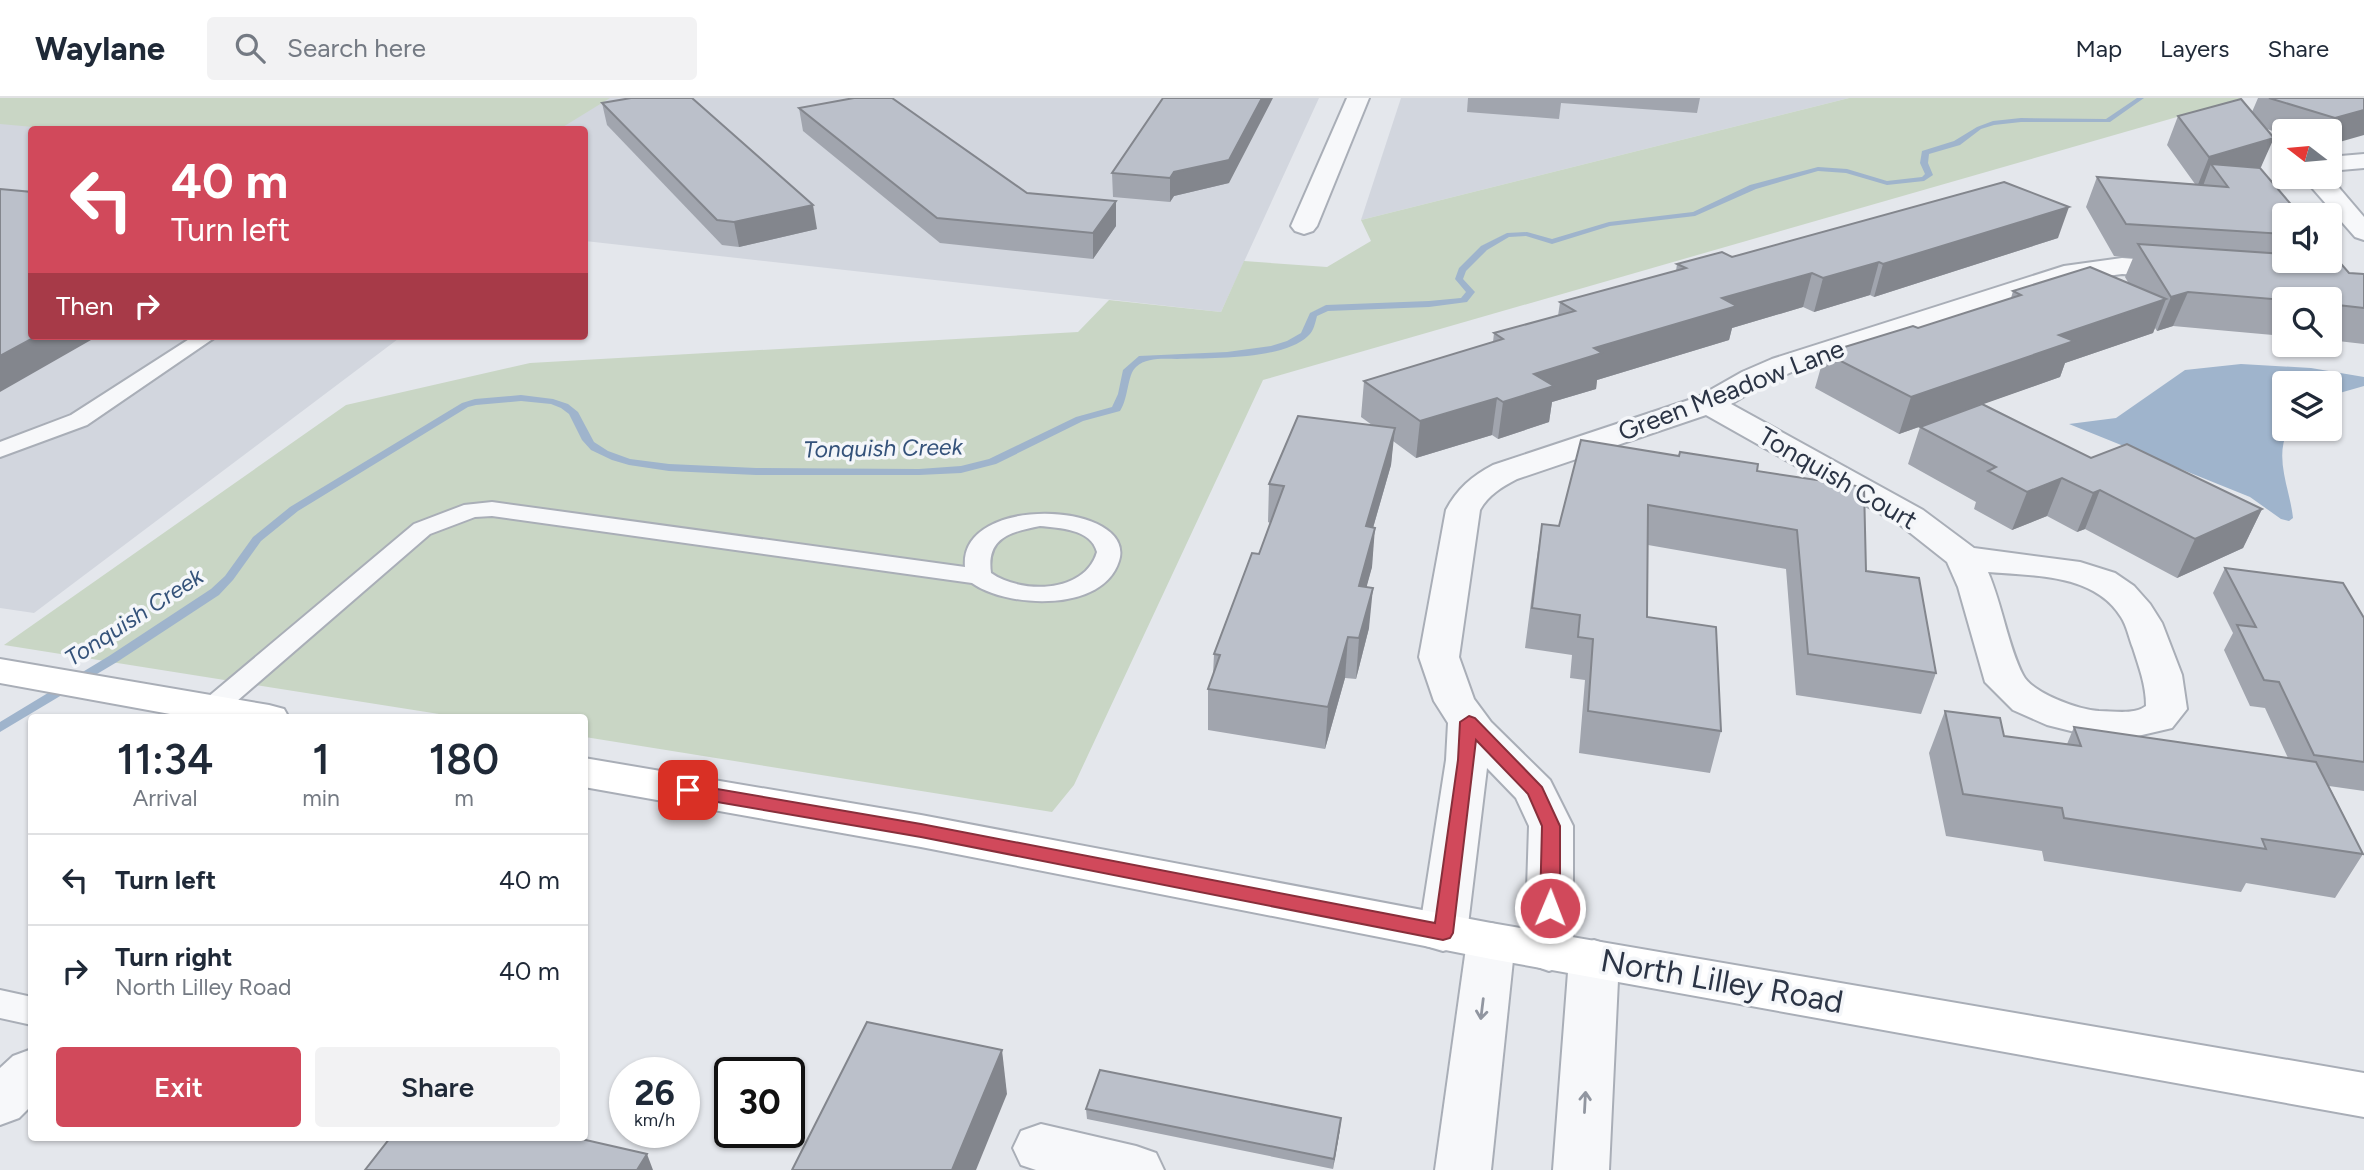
<!DOCTYPE html>
<html lang="en">
<head>
<meta charset="utf-8">
<style>
	body { margin:0; font-family:Figtree,sans-serif; background:#f2f2f3; color:#1f2937; height:100vh; display:flex; flex-direction:column; font-size:26px; white-space:nowrap }
	* { box-sizing:border-box; margin:0 }
	p { font-size:23px; color:#747a83 }
	.icon { flex:none; width:38px; height:38px; fill:none; stroke:currentColor; stroke-width:2; stroke-linecap:round; stroke-linejoin:round }
	.map { position:relative; flex:1; overflow:hidden }
	.drawer { position:absolute; left:28px; top:616px; width:560px; height:427px; display:flex; flex-direction:column; background:#fff; border-radius:7px; box-shadow:0 2px 5px #0004 }
	.drawer>* { flex:none }
	.banner { position:absolute; left:28px; top:28px; width:560px; height:214px; border-radius:7px; box-shadow:0 2px 5px #0004; background:#d1495b; color:#fff; overflow:hidden }
	.needle { width:46px; rotate:286deg }
	.controls { position:absolute; left:2272px; top:21px; display:grid; gap:14px }
	.controls a { display:grid; place-items:center; width:70px; height:70px; border-radius:7px; background:#fff; box-shadow:0 2px 5px #0004; font-size:35px }
	.speed { position:absolute; left:609px; top:959px; display:flex; gap:14px; font-size:35px; font-weight:700; text-align:center }
	.speed>* { display:grid; place-content:center; width:91px; height:91px; border-radius:50%; background:#fff; box-shadow:0 2px 5px #0004; line-height:1 }
	.speed small { font-size:18px; font-weight:400 }
	.speed .limit { border:4px solid #111; border-radius:10px; background:#fff; color:#111 }
	.pin { position:absolute; display:grid; place-items:center; width:60px; height:60px; color:#fff; margin:-30px; border-radius:14px; box-shadow:0 4px 10px #0006 }
	.me { position:absolute; width:77px; margin:-38px; rotate:1deg; stroke-linejoin:round; filter:drop-shadow(0 0 5px #0008) }
	.turn { display:flex; align-items:center; gap:24px; height:147px; padding:0 28px; font-size:32px }
	.turn .icon { width:91px; height:91px; stroke-width:2.5 }
	.turn b { display:block; font-size:49px; line-height:60px }
	.then { display:flex; align-items:center; height:66px; padding:0 28px; background:#0003; gap:14px; font-size:26px }
	.eta { display:flex; justify-content:space-evenly; align-items:center; height:119px; text-align:center }
	.eta b { font-size:42px; font-weight:600; line-height:49px }
	.button { display:flex; gap:14px; margin-top:auto; padding:14px 28px }
	.button a { flex:1; height:80px; border-radius:7px; background:#d1495b; color:#fff; font-size:28px; font-weight:600; line-height:80px; text-align:center }
	.button a+a { background:#f2f2f3; color:#1f2937 }
	ul { padding:0; list-style:none }
	li { display:flex; align-items:center; gap:21px; height:91px; padding:0 28px; border-top:2px solid #e0e1e3 }
	li div { flex:1 }
	li b { display:block; font-size:26px }
	li em { font-style:normal }
	header { display:flex; align-items:center; gap:42px; box-sizing:border-box; height:98px; padding:0 35px; background:#fff; border-bottom:2px solid #e0e1e3 }
	header strong { font-size:33px }
	nav { display:flex; gap:38px; margin-inline-start:auto; font-size:24px }
	.search { width:490px; height:63px; background:#f2f2f3; display:flex; align-items:center; gap:18px; box-sizing:border-box; padding:0 24px; border-radius:7px; color:#747a83; font-size:26px }
	.map>svg:first-child { display:block }
	.built { fill:#d2d6de }
	.green { fill:#c9d6c5 }
	.water { fill:#9fb4cc }
	.lines { fill:none; stroke-linecap:round; stroke-linejoin:round }
	.stream { fill:#9fb4cc; fill-rule:evenodd }
	.lane-casing { stroke:#a9aeb7; stroke-width:4 }
	.street-casing { stroke:#a9aeb7; stroke-width:4 }
	.secondary-casing { stroke:#a9aeb7; stroke-width:4 }
	.lane { fill:#f7f8fa; fill-rule:evenodd }
	.street { fill:#f7f8fa; fill-rule:evenodd }
	.secondary { fill:#fff; fill-rule:evenodd }
	.wall { fill:#a1a5ae }
	.shaded-wall { fill:#83868d }
	.building { fill:#bbc0ca; stroke:#83868d; stroke-width:2 }
	.oneway { stroke:#9196a0 }
	.route { fill:#d1495b; stroke:#882f3b; stroke-width:2 }
	.labels { text-anchor:middle; dominant-baseline:central; stroke-width:7; stroke-linejoin:round; paint-order:stroke }
	.far-water-label { font-size:23px; font-style:italic; fill:#34527a; stroke:#f4f6f9 }
	.street-label { font-size:26px; fill:#2b3445; stroke:#f4f6f9 }
	.near-street-label { font-size:32px; fill:#2b3445; stroke:#f4f6f9 }
</style>
</head>
<body>
<header>
<strong>Waylane</strong>
<div class="search"><svg class="icon" aria-label="search" viewBox="0 0 24 24"><circle cx="10" cy="10" r="6"/><path d="M15 15l6 6"/></svg>Search here</div>
<nav><a>Map</a><a>Layers</a><a>Share</a></nav>
</header>
<div class="map">
<svg width="2364" height="1072" viewBox="0 0 2364 1072">
	<rect width="100%" height="100%" fill="#e4e7ec"/>
	<!-- built -->
	<g class="built">
		<path d="M0 0H1319L1221 214 585 143 584 32H32V238H402L34 515 0 510Z"/>
		<path d="M1401 0H1849L1361 122Z"/>
	</g>
	<!-- green -->
	<g class="green">
		<path d="M0 0H610L558 32 55 31 0 26Z"/>
		<path d="M1849 0H2243L1263 282 1074 687 1052 714 585 639 584 620 458 619 4 547 346 307 530 265 1078 234 1109 202 1221 214 1244 163 1327 169 1371 143 1361 122Z"/>
	</g>
	<!-- water -->
	<path class="water" d="M2241 266 2311 270 2364 279V288L2329 298V285H2284V331H2289C2273 358 2290 391 2293 420L2289 423 2281 421 2250 399 2069 326 2116 320 2185 272Z"/>
	<g class="lines">
		<!-- stream -->
		<path class="stream" d="M2137 0H2144L2110 24H2021L1994 27 1981 31 1960 47 1929 56 1928 65 1933 77 1924 83 1887 87 1846 75 1818 73 1756 91 1695 118 1610 128 1552 146 1526 138 1509 139 1487 152 1466 173 1463 181 1475 194 1467 204 1429 209 1328 213 1317 218C1315 225 1314 233 1308 238 1283 262 1211 260 1177 261 1164 261 1147 259 1136 269 1127 277 1129 299 1120 313L1083 323 996 366 961 375 919 377H756L669 373 629 367 612 362 591 352 582 342 569 316 561 310 551 306 521 303 476 307 468 309 298 413 261 443 233 482 219 497 117 564 0 634V624L109 558 211 491 225 478 253 439 290 409 462 305 475 301 521 297 553 301 568 306 578 314 594 344 608 353 630 361 669 366 756 370 919 371 961 368 989 361 1076 319 1112 309 1118 296 1123 272 1139 258 1227 254 1271 248 1287 243 1301 235 1310 215 1326 207 1429 203 1461 200 1466 194 1455 181 1459 170 1481 148 1507 135 1527 134 1552 141 1609 124 1693 114 1750 87 1818 69 1847 71 1887 83 1922 79 1925 76 1920 65 1922 53 1954 43 1977 29 1993 23 2021 20 2106 21Z"/>
		<defs>
			<g id="lane">
				<path d="M194 238H217L87 327 0 359V344L71 317Z"/>
				<path d="M492 404 965 469C958 394 1138 404 1119 463 1103 515 1007 510 972 485L492 418 475 419 430 436 222 616 212 619 202 616 198 610 202 604 414 426 464 407ZM1040 428C1060 430 1091 431 1097 454 1085 496 1021 496 991 475 986 439 1011 434 1040 428Z"/>
				<path d="M0 892 32 899V927L0 920Z"/>
			</g>
			<g id="street">
				<path d="M1347 0H1369L1317 128 1313 133 1304 136 1295 133 1291 128Z"/>
				<path d="M2364 56V70L2329 73V59Z"/>
				<path d="M2329 78 2364 119V142L2355 139 2306 83V79Z"/>
				<path d="M2122 160 2189 165 2193 171 2189 177 2180 179 2122 176 2077 182 1794 273 1764 286 1731 306 1923 412 1974 450 2080 464 2115 475 2134 488 2150 506 2162 525 2182 577 2187 611 2172 630 2129 640 2095 639 2047 627 2013 612 1985 584 1958 489 1947 464 1899 426 1706 317 1517 381C1502 389 1488 397 1480 412L1459 559 1474 601 1491 624 1550 682 1573 728V854L1577 848 1594 842 1611 848 1619 861 1609 1072H1553L1569 861 1566 867 1549 873 1532 867 1525 854 1529 728 1516 700 1487 670 1467 835 1460 848 1443 853 1426 848 1419 835 1446 662 1448 625 1434 603 1419 559 1446 412C1457 391 1472 378 1493 367L1698 299 1742 274 1772 261 2064 168ZM1988 474C2032 478 2094 475 2121 519 2127 528 2129 540 2133 550 2139 569 2146 587 2146 608 2134 617 2114 613 2099 613 2079 612 2032 595 2023 577 2008 548 2002 506 1988 474Z"/>
				<path d="M1491 825 1508 830 1515 843 1491 1072H1435L1467 843 1474 830Z"/>
				<path d="M32 951V1007L19 1020 0 1027V970L13 958Z"/>
				<path d="M1041 1026 1136 1048 1156 1055 1164 1072H1036L1021 1067 1013 1050 1021 1033Z"/>
			</g>
			<g id="secondary">
				<path d="M0 561 269 607 284 611 289 620H192L0 585Z"/>
				<path d="M584 660 921 717 1491 825 2364 975V1019L1491 861 921 749 584 689Z"/>
			</g>
		</defs>
		<!-- lane casing -->
		<use href="#lane" class="lane-casing"/>
		<!-- street casing -->
		<use href="#street" class="street-casing"/>
		<!-- secondary casing -->
		<use href="#secondary" class="secondary-casing"/>
		<!-- lane -->
		<use href="#lane" class="lane"/>
		<!-- street -->
		<use href="#street" class="street"/>
		<!-- secondary -->
		<use href="#secondary" class="secondary"/>
	</g>
	<!-- wall -->
	<g class="wall">
		<path d="M1468 0H1700L1697 15 1561 5 1559 21 1467 14Z"/>
		<path d="M2258 0H2364L2329 33H2284V37L2267 31 2261 69 2259 70 2284 117V163L2349 175 2364 176V246L2329 242V201H2284V238L2173 228 2157 233 2155 230 2153 235 2065 265 2060 279 1982 306 2091 360 2262 411 2243 450 2177 480 2085 431 2077 434 2047 418 2012 432 1974 411 1976 404 1908 366 1920 329 1973 310 1899 336 1815 290 1825 255 1918 230 2011 200 2013 193 2129 186 2125 179 2133 160 2114 158 2086 109 2097 79 2195 86 2167 47 2178 18 2252 14Z"/>
		<path d="M602 5 817 131 739 149 722 147 607 27Z"/>
		<path d="M799 10 1027 95 1116 128 1093 161 940 145 803 33Z"/>
		<path d="M1112 75 1229 85 1174 98 1170 104 1113 99Z"/>
		<path d="M2058 140 1874 199 1870 197 1814 214 1803 209 1732 230 1729 242 1597 282 1596 291 1552 304 1549 324 1498 341 1492 337 1416 360 1393 343 1391 367 1373 430 1372 469 1366 489 1369 530 1356 581 1345 580 1325 651 1208 632V591L1213 577 1214 556 1259 456 1270 425 1268 424 1269 386 1372 327 1361 319 1364 283 1493 244 1494 235 1558 218 1560 204 1676 173 1677 166 1732 159Z"/>
		<path d="M1757 373 1866 473 1936 575 1921 616 1796 597 1786 471 1648 447 1647 519 1721 633 1710 675 1579 655 1585 582 1570 580 1572 557 1525 550 1536 465 1542 426 1559 428Z"/>
		<path d="M2225 470 2364 520V693L2329 688 2363 756 2335 800 2246 785 2241 794 2044 763 2042 753 1946 738 1929 655 1945 613 2004 638 2067 646 2074 629 2288 660 2265 610 2250 608 2224 552 2233 535 2213 495Z"/>
		<path d="M1086 1011 1340 1031 1333 1071 1087 1021Z"/>
	</g>
	<!-- shaded-wall -->
	<g class="shaded-wall">
		<path d="M1262 0H1273L1229 85 1174 98 1170 104V80L1174 74Z"/>
		<path d="M2364 12V37L2329 47V33L2335 20Z"/>
		<path d="M2274 40 2261 69 2222 81 2211 66 2203 88 2197 89 2209 59Z"/>
		<path d="M1116 103V128L1093 161V135Z"/>
		<path d="M813 107 817 131 739 149 734 124Z"/>
		<path d="M2069 109 2058 140 1874 199 1883 166Z"/>
		<path d="M1879 164 1870 197 1814 214 1823 180Z"/>
		<path d="M1812 175 1803 209 1732 230 1729 242 1597 282 1596 291 1552 304 1549 324 1498 341 1503 304 1534 276 1594 250 1722 200Z"/>
		<path d="M2188 194 2173 228 2157 233 2171 199Z"/>
		<path d="M2166 201 2153 235 2065 265 2060 279 1899 336 1911 299 2059 237Z"/>
		<path d="M37 238H98L0 294V258Z"/>
		<path d="M1497 300 1492 337 1416 360 1420 323Z"/>
		<path d="M1395 330 1391 367 1362 468 1366 428Z"/>
		<path d="M2062 380 2047 418 2012 432 2027 394Z"/>
		<path d="M2100 392 2085 431 2077 434 2093 395Z"/>
		<path d="M2262 411 2243 450 2177 480 2195 441Z"/>
		<path d="M1375 430 1372 469 1356 528 1359 488Z"/>
		<path d="M1373 490 1369 530 1356 581 1359 540Z"/>
		<path d="M1348 539 1345 580 1325 651 1328 609Z"/>
		<path d="M1002 952 1007 996 976 1072H952Z"/>
		<path d="M1341 1020 1340 1031 1333 1071 1334 1061Z"/>
		<path d="M647 1056 653 1072H637Z"/>
	</g>
	<!-- building -->
	<g class="building">
		<path d="M631 0H692L813 107 734 124 717 122 602 5Z"/>
		<path d="M854 0H892L1027 95 1116 103 1093 135 937 120 799 10Z"/>
		<path d="M1163 0H1262L1229 62 1174 74 1170 80 1112 75Z"/>
		<path d="M2269 0H2364V12L2335 20Z"/>
		<path d="M2241 1 2274 40 2209 59 2178 18Z"/>
		<path d="M2211 66 2260 70 2300 117H2284V136L2126 126 2097 79 2228 89Z"/>
		<path d="M2004 84 2069 109 1883 166 1879 164 1823 180 1812 175 1722 200 1737 208 1594 250 1602 255 1534 276 1554 288 1503 304 1497 300 1420 323 1364 283 1503 241 1494 235 1575 213 1560 204 1686 170 1677 166 1722 154 1732 159Z"/>
		<path d="M0 91 32 94V238H37L0 258Z"/>
		<path d="M2138 146 2284 156V163H2329V160H2336L2349 175 2364 176V210L2329 206V201H2284V202L2188 194 2171 199Z"/>
		<path d="M2090 169 2166 201 2059 237 2074 243 1911 299 1825 255 1913 228 1918 230 2021 197 2013 193Z"/>
		<path d="M1982 306 2091 360 2127 346 2262 411 2195 441 2100 392 2093 395 2062 380 2027 394 1988 373 1996 369 1920 329Z"/>
		<path d="M1298 318 1395 330 1366 428 1375 430 1359 488 1373 490 1359 540 1348 539 1328 609 1208 591 1220 557 1214 556 1252 455 1259 456 1284 388 1269 386Z"/>
		<path d="M1581 342 1679 358 1680 354 1758 366 1757 373 1864 389 1866 473 1919 480 1936 575 1808 556 1797 432 1648 407 1647 519 1716 529 1721 633 1588 613 1593 541 1578 539 1580 517 1532 510 1542 426 1559 428Z"/>
		<path d="M2225 470 2343 485 2364 520V664L2314 657 2279 584 2264 582 2237 527 2256 529Z"/>
		<path d="M1945 613 2000 620 2004 638 2081 648 2074 629 2316 664 2363 756 2262 741 2266 751 2064 720 2062 710 1963 696Z"/>
		<path d="M867 924 1002 952 952 1072H792Z"/>
		<path d="M1100 972 1341 1020 1334 1061 1086 1011Z"/>
		<path d="M390 1040H577L647 1056 637 1072H365Z"/>
	</g>
	<!-- one-way arrows -->
	<defs><path id="oneway-shaft" d="M-6 0H5M1.5-3L5.5 0L1.5 3" fill="none" stroke-width="1.6" stroke-linecap="round" stroke-linejoin="round" transform="scale(1.75)"/></defs>
	<g class="oneway">
		<use href="#oneway-shaft" transform="translate(1482 911) rotate(97)"/>
		<use href="#oneway-shaft" transform="translate(1585 1004) rotate(-87)"/>
	</g>
	<!-- route -->
	<path class="route" d="M1469 618 1475 620 1542 689 1560 728V810L1557 815 1550 817 1543 815 1540 810 1542 728 1528 696 1476 642 1453 835 1450 840 1443 842 921 739 688 699 682 697 679 692 682 688 688 686 921 726 1435 825 1458 662 1460 624Z"/>
	<g class="labels">
		<!-- far-water labels -->
		<g class="far-water-label">
			<text transform="translate(883 350) rotate(-1)">Tonquish Creek</text>
			<text transform="translate(134 519) rotate(-33)">Tonquish Creek</text>
		</g>
		<!-- street labels -->
		<g class="street-label">
			<text transform="translate(1731 292) rotate(-21)">Green Meadow Lane</text>
			<text transform="translate(1838 380) rotate(30)">Tonquish Court</text>
		</g>
		<!-- near-street labels -->
		<g class="near-street-label">
			<text transform="translate(1722 883) rotate(10)">North Lilley Road</text>
		</g>
	</g>
</svg>
<div class="controls">
<a><svg class="needle" viewBox="-14 -14 28 28"><path d="M0-13l5 13h-10z" fill="#e53935"/><path d="M0 13l5-13h-10z" fill="#747a83"/></svg></a>
<a><svg class="icon" aria-label="sound" viewBox="0 0 24 24"><path d="M4 9h4l5-4v14l-5-4H4zM17 9q2 3 0 6"/></svg></a>
<a><svg class="icon" aria-label="search" viewBox="0 0 24 24"><circle cx="10" cy="10" r="6"/><path d="M15 15l6 6"/></svg></a>
<a><svg class="icon" aria-label="layers" viewBox="0 0 24 24"><path d="M12 4l9 5-9 5-9-5zM3 14l9 5 9-5"/></svg></a>
</div>
<div class="speed"><div>26<small>km/h</small></div><div class="limit">30</div></div>
<div class="pin" style="left:688px;top:692px;background:#d93025"><svg class="icon" aria-label="arrive" viewBox="0 0 24 24"><path d="M6 21V4h12l-3 4 3 4H6"/></svg></div>
<svg class="me" style="left:1550px;top:810px" viewBox="-20 -20 40 40"><circle r="17" fill="#d1495b" stroke="#fff" stroke-width="3"/><path d="M0-11L8 9 0 5-8 9z" fill="#fff"/></svg>
<div class="banner">
<div class="turn"><svg class="icon" aria-label="left" viewBox="0 0 24 24"><path d="M17 20v-9H6M10 6l-5 5 5 5"/></svg><div><b>40 m</b>Turn left</div></div>
<div class="then">Then<svg class="icon" aria-label="right" viewBox="0 0 24 24"><path d="M7 20v-9h11M14 6l5 5-5 5"/></svg></div>
</div>
<section class="drawer">
<div class="eta">
<div><b>11:34</b><p>Arrival</p></div>
<div><b>1</b><p>min</p></div>
<div><b>180</b><p>m</p></div>
</div>
<ul>
<li><svg class="icon" aria-label="left" viewBox="0 0 24 24"><path d="M17 20v-9H6M10 6l-5 5 5 5"/></svg><div><b>Turn left</b></div><em>40 m</em></li>
<li><svg class="icon" aria-label="right" viewBox="0 0 24 24"><path d="M7 20v-9h11M14 6l5 5-5 5"/></svg><div><b>Turn right</b><p>North Lilley Road</p></div><em>40 m</em></li>
</ul>
<div class="button"><a>Exit</a><a>Share</a></div>
</section>
</div>
</body>
</html>
